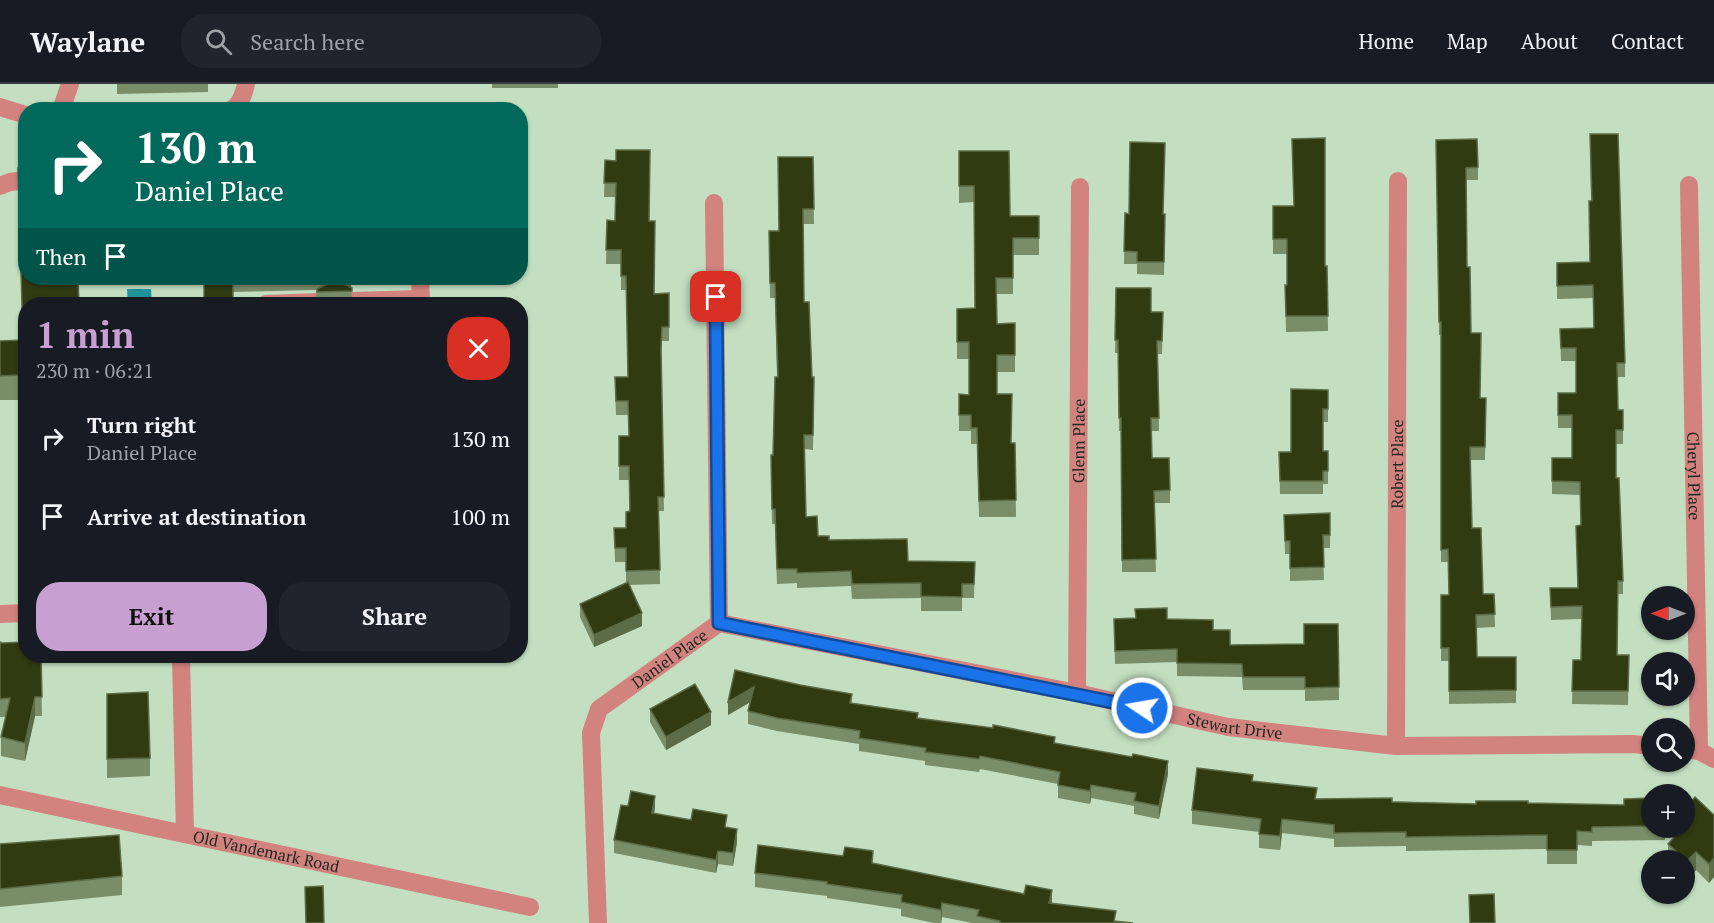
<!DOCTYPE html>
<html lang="en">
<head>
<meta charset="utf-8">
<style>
	body { margin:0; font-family:"PT Serif",serif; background:#20242c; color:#f1f3f6; height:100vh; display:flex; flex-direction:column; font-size:22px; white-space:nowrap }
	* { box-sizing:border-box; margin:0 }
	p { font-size:20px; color:#9ea1a6 }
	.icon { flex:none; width:33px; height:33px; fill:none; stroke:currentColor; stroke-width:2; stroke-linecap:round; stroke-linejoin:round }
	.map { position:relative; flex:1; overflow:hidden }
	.drawer { position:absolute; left:18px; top:213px; width:510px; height:366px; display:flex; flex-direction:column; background:#171b24; border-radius:24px; box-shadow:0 2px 4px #0004 }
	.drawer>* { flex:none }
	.top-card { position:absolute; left:18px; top:18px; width:510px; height:183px; border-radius:24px; box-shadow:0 2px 4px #0004; background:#00695c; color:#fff; overflow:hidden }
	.needle { width:39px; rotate:270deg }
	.buttons { position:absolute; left:1641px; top:502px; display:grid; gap:12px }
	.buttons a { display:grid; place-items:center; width:54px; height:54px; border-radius:50%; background:#171b24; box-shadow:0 2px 4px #0004; font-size:30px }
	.pin { position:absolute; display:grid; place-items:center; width:51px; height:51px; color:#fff; margin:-26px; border-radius:12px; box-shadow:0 3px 9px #0006 }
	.me { position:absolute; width:66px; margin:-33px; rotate:282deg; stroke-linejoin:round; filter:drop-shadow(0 0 4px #0008) }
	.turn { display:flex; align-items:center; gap:21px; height:126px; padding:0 18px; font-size:27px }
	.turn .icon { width:78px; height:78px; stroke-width:2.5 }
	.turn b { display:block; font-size:42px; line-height:51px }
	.then { display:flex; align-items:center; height:57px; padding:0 18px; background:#0003; gap:12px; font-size:22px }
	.round { display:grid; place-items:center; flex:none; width:63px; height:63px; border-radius:24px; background:#20242c }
	.headline { display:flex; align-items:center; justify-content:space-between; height:102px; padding:0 18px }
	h1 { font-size:36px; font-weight:700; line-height:45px; color:#c89fd1 }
	.primary-button { display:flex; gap:12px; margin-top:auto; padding:12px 18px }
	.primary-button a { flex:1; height:69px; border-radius:24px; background:#c89fd1; color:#111; font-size:24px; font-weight:700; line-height:69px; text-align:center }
	.primary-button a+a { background:#20242c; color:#f1f3f6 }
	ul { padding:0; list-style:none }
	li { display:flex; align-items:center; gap:18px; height:78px; padding:0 18px }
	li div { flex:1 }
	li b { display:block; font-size:22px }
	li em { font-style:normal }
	header { display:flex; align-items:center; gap:36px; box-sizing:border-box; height:84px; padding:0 30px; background:#171b24; border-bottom:2px solid #363941 }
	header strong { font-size:28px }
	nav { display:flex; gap:33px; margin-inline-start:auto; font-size:21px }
	.search { width:420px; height:54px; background:#20242c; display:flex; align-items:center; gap:15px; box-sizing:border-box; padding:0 21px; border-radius:24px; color:#9ea1a6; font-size:22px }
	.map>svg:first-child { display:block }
	.water { fill:url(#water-waves) }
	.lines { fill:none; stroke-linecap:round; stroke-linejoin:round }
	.minor { stroke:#d2827f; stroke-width:18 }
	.wall { fill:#7a8d69 }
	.shaded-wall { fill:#5c6c46 }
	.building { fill:#303b12; stroke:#5c6c46; stroke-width:1.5 }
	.route-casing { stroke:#114b97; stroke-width:15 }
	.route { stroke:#1a73e8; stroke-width:10 }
	.labels { text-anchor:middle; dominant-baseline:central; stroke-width:6; stroke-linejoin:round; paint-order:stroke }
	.street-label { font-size:16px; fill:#202a1f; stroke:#edfcec }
</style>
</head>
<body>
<header>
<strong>Waylane</strong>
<div class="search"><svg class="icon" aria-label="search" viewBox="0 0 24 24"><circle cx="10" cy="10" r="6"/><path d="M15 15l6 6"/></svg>Search here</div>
<nav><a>Home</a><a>Map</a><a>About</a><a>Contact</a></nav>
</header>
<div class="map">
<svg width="1714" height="839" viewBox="0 0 1714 839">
	<defs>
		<pattern id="water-waves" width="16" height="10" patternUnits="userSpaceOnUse" patternTransform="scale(1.5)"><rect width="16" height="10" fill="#1f939c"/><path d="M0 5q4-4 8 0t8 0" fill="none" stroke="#1b787f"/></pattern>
	</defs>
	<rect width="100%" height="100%" fill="#c3dfc0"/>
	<!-- water -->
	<path class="water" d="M151 205 152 220H128L127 205Z"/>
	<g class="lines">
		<!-- minor -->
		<g class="minor">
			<path d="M0 23 26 31"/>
			<path d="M61 26 70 0"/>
			<path d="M231 26C240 21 244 10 246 0"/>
			<path id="s1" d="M1689 101 1699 667"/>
			<path d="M0 102 10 98 26 96"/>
			<path d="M714 119 719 539"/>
			<path d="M420 194 421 220"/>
			<path d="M352 217 421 215"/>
			<path d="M266 220 317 218"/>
			<path d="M0 530 26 529"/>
			<path id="s2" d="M719 539 1077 609 1228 643 1396 662 1633 660 1652 662"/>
			<path d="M181 572 185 750"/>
			<path id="s3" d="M1077 609 1080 103"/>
			<path id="s4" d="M1396 662 1398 97"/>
			<path d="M1684 665 1699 667 1714 675"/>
			<path id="s5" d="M0 711 530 823"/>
			<path id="s6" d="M598 839 591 649 599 625 719 539"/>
		</g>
	</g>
	<!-- wall -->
	<g class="wall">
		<path d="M117 0H208V8L117 10Z"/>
		<rect x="492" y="0" width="66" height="4"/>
		<path d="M1590 50 1625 279V293H1618V326H1623V360H1616V394L1623 497V510H1618L1617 571H1629L1628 621 1572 620 1573 576H1581L1582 535 1551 536 1550 504H1578L1581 441 1580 411 1552 410V374H1572V344H1558V309H1576V277H1561L1560 245 1593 244V214L1557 215V179L1590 178 1591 117Z"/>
		<path d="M1436 56 1478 83V96H1466L1467 183 1471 249 1480 314 1486 327 1485 376H1470L1472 444 1483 510H1494L1495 543 1476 544 1477 573H1516V619L1449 620V577H1441V511H1449L1448 478H1441V251H1439Z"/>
		<path d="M959 67 1010 132H1039V171H1013V210H996L997 240 1015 239V288H997V310L1011 359H1015L1016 433H979L977 360H971V347H959V310L969 311V275H957V225L975 224 974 118 959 119Z"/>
		<path d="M813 73 814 140H803L804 218 812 293H814L813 366 805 365 806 433 818 452 829 456 908 477 975 478 974 514H962V527H921V514L852 515 851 502 797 504V499L777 500 775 440H772L771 371H773L777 293 775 214H770L769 147H779Z"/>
		<path d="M605 76 649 137 654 210 669 209V257H662L661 274 664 427H659L660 500 629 501 642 542 594 563 580 533V520L626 499V478H615L614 444H626L629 427V396H619V366L629 352 628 331H616L615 307 628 293 626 206H621V180H606L607 136 615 137 616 113H604Z"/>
		<path d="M18 84 26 194H152L78 196 26 220V474L21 316H0V257L23 256Z"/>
		<path d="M1273 122 1325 182H1327L1328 247 1286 248 1285 201H1287V170H1273Z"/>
		<path d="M1125 129 1165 130 1164 191 1137 190V180H1124Z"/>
		<path d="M204 194H400V199L351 201 352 220H317L316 206 233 208Z"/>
		<path d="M1116 204 1151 228H1163L1162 270H1158L1159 347H1152V374L1170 406V419H1154L1156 488H1122L1121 347H1119L1118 269H1115Z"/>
		<path d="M1328 306V338H1323V367H1328V400H1323V410H1280L1279 368H1291Z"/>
		<path d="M1330 429V464H1323L1324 496 1290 497V470H1285L1284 431Z"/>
		<path d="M1114 535H1167L1213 546 1230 561 1304 560 1338 540 1339 616 1305 617V606H1243L1242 593 1177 592V578L1115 580Z"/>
		<path d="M0 558 41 572 42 632H35L25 677 1 672V653L6 633H0Z"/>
		<path d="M735 586 800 601 852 610V619L918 629V635L993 644V641L1055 653V659L1132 673 1133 670 1168 677V690L1159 735 1134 730V722L1091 714 1090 720 1058 714V700L980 685 979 688 925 681V677L859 667V660L777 647 748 640V627L750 618 728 631V618Z"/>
		<path d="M107 610 150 674V692L107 694Z"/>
		<path d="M650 625 711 641 666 666 650 638Z"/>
		<path d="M1253 697 1317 715 1476 720 1624 721 1652 714V744H1665V756L1592 757V762L1577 761V780H1547V765L1406 767V762L1334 763V755L1282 749 1280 766 1259 764V748L1192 740V726Z"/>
		<path d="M655 724 654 729 727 744 737 758 733 782 718 780 716 789 614 769V756Z"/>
		<path d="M1684 725 1714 731V793L1709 799 1696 786 1687 796 1684 794V777H1668V760L1673 755V744H1684Z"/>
		<path d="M0 760 122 792V811L0 823Z"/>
		<path d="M873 780 1052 819 1116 837 1133 839H972L942 833 941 839H934L901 832V825L827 814V812L755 803V789Z"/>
	</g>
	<!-- shaded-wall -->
	<g class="shaded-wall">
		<path d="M341 194H351V206L341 207Z"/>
		<path d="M642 529V542L594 563V551Z"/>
		<path d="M754 603V616L728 631V618Z"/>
		<path d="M35 613V632L25 677V659Z"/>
		<path d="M711 628V641L666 666V653Z"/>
		<path d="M1168 677V690L1159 735V722Z"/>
		<path d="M1091 701V714L1090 720V707Z"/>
		<path d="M655 712V724L652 742V729Z"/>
		<path d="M1282 735V749L1280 766V752Z"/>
		<path d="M737 745V758L733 782V769Z"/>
		<path d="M718 767V780L716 789V776Z"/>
		<path d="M1696 768V786L1687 796V777Z"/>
		<path d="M1714 774V793L1709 799V780Z"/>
		<path d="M1052 806V820L1049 819Z"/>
		<path d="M942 819V833L941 839V826Z"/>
	</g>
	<!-- building -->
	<g class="building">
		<path d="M1590 50H1618L1625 279H1617L1618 326H1623V346H1616V394H1619L1623 497H1618L1617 571H1629L1628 607H1572L1573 576H1581L1582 522 1551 523 1550 504H1578L1576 442 1581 441 1580 398 1552 397V374H1572V331H1558V309H1576V264H1561L1560 245 1594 244 1593 201 1557 202V179L1590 178 1589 117H1592Z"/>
		<path d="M1325 54V182H1327L1328 232H1286L1285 201H1287V155H1273V122H1294L1292 55Z"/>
		<path d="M1477 55 1478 83 1466 84 1467 183H1470L1471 249H1481L1480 314H1486L1485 363H1470L1472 444H1481L1483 510H1494L1495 530 1476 531 1477 573H1516V606L1449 607V564H1441V511H1449L1448 465 1441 466V238H1439L1436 56Z"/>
		<path d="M1130 58 1165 59 1163 130H1165L1164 178H1137V168L1124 167 1125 129 1129 130Z"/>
		<path d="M616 66H650L649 137H655L654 210 669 209V243H662L661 265 664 413H658L660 486 626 487V464H615L614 444H626V428L630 427 629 382H619V352H629L628 317H616L615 293H628L626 192H621V166H606L607 136 615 137 616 99H604L605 76 616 77Z"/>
		<path d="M959 67H1009L1010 132H1039V154H1013V194H996L997 240 1015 239V271H997V310H1012L1011 359H1015L1016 416 979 417 977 344H971V331H959V310L969 311V258H957V225L975 224 974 102H959Z"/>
		<path d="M778 73H813L814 125H803L804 218H809L812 293H814L813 351H804L806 433 817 432 818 452H829V456L907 455 908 477 975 478 974 500H962V513L921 512V499L852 500 851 487 797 489V485H777L775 425H772L771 371H773L775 293H778L775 199H770L769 147H779Z"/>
		<path d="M18 84H26V194H78L79 220H26V450L21 291 0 292V257L23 256Z"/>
		<rect x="204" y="194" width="29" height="26"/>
		<path d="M328 194H341L343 199 352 204V207L317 208V205L327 200Z"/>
		<path d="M1116 204H1151V228H1163L1162 257H1157L1159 334H1151L1152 374H1169L1170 406 1154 407 1156 475 1122 476 1121 334H1119L1118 256H1115Z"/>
		<path d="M1291 305 1328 306V325H1323V367H1328V387H1323V397H1280L1279 368H1291Z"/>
		<path d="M1330 429V451H1323L1324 483 1290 484V457H1285L1284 431Z"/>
		<path d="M628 498 642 529 594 551 580 520Z"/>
		<path d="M1167 524V535L1213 536V546H1230V561L1304 560V540H1338L1339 603 1305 604V593H1243L1242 580 1177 579V565L1115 567 1114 535 1136 534 1135 525Z"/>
		<path d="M0 558 2 559 26 558V572H41L42 613H35L25 659 1 653 10 614 0 615Z"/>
		<path d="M735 586 800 601 852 610 850 619 918 629 917 634 993 644V641L1055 653 1054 659 1132 673 1133 670 1168 677 1159 722 1134 717 1136 709 1091 701 1090 707 1058 701 1060 688 980 672 979 675 925 668 926 664 859 654 860 647 777 634 748 627 754 603 728 618Z"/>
		<path d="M695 600 711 628 666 653 650 625Z"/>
		<path d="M148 608 150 674 107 675V610Z"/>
		<path d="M1197 684 1253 691 1252 697 1317 704 1315 715 1392 714V718L1476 720V717H1528V719L1624 721V715L1652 714V742L1592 743V748L1577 747V766H1547V751L1406 753V748L1334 749V741L1282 735 1280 752 1259 750 1261 735 1192 726Z"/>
		<path d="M631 707 655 712 652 729 691 736 693 725 727 731 725 743 737 745 733 769 718 767 716 776 614 756 621 721 628 722Z"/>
		<path d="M1695 713 1714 731V774L1709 780 1696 768 1687 777 1668 760 1683 744H1684V742L1689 737H1684V725Z"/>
		<path d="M119 751 122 792 0 805V760Z"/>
		<path d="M758 761 843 772 845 763 873 767 872 779 1024 810 1026 801 1052 806 1049 819 1116 827 1114 837 1133 839H1000V837L977 832 979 826 942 819 941 826 901 818 902 811 827 800V798L755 789Z"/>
		<path d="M323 802 324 839H306L305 803Z"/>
		<path d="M1494 810 1495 839H1470L1469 811Z"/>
	</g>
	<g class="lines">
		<defs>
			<path id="route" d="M716 213 719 539 1142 624"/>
		</defs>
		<!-- route casing -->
		<use href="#route" class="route-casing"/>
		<!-- route -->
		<use href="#route" class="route"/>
	</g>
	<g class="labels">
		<!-- street labels -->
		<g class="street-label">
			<text stroke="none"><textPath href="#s3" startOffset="252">Glenn Place</textPath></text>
			<text stroke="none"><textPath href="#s4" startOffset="282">Robert Place</textPath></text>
			<text stroke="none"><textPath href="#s1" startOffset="291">Cheryl Place</textPath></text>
			<text stroke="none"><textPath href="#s6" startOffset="302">Daniel Place</textPath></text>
			<text stroke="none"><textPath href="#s2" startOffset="526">Stewart Drive</textPath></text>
			<text stroke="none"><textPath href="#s5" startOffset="272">Old Vandemark Road</textPath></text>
		</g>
	</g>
</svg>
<div class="buttons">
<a><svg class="needle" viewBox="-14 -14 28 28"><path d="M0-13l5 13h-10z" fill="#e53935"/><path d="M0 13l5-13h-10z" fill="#9ea1a6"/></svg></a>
<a><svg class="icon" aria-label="sound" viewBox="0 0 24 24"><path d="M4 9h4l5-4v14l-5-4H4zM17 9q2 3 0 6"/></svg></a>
<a><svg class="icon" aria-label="search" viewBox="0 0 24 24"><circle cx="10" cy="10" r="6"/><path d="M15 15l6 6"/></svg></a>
<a>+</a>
<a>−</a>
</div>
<div class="pin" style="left:716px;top:213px;background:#d93025"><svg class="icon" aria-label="arrive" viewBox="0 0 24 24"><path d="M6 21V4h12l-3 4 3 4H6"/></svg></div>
<svg class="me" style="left:1142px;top:624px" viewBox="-20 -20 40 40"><circle r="17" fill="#1a73e8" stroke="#fff" stroke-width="3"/><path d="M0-11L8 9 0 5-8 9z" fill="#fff"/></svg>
<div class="top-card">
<div class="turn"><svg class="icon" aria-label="right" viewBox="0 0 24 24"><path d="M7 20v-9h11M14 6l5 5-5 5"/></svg><div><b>130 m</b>Daniel Place</div></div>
<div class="then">Then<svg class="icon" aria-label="arrive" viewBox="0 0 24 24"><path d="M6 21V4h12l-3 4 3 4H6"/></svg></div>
</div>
<section class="drawer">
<div class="headline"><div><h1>1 min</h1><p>230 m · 06:21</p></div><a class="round" style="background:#d93025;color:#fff"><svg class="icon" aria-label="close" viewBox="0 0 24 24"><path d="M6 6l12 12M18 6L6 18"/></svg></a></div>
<ul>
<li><svg class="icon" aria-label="right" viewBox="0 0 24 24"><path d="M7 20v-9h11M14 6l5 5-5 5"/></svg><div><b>Turn right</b><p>Daniel Place</p></div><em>130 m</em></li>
<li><svg class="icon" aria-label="arrive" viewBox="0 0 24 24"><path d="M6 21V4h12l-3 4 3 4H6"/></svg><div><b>Arrive at destination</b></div><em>100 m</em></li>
</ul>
<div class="primary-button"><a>Exit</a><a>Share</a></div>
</section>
</div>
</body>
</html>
